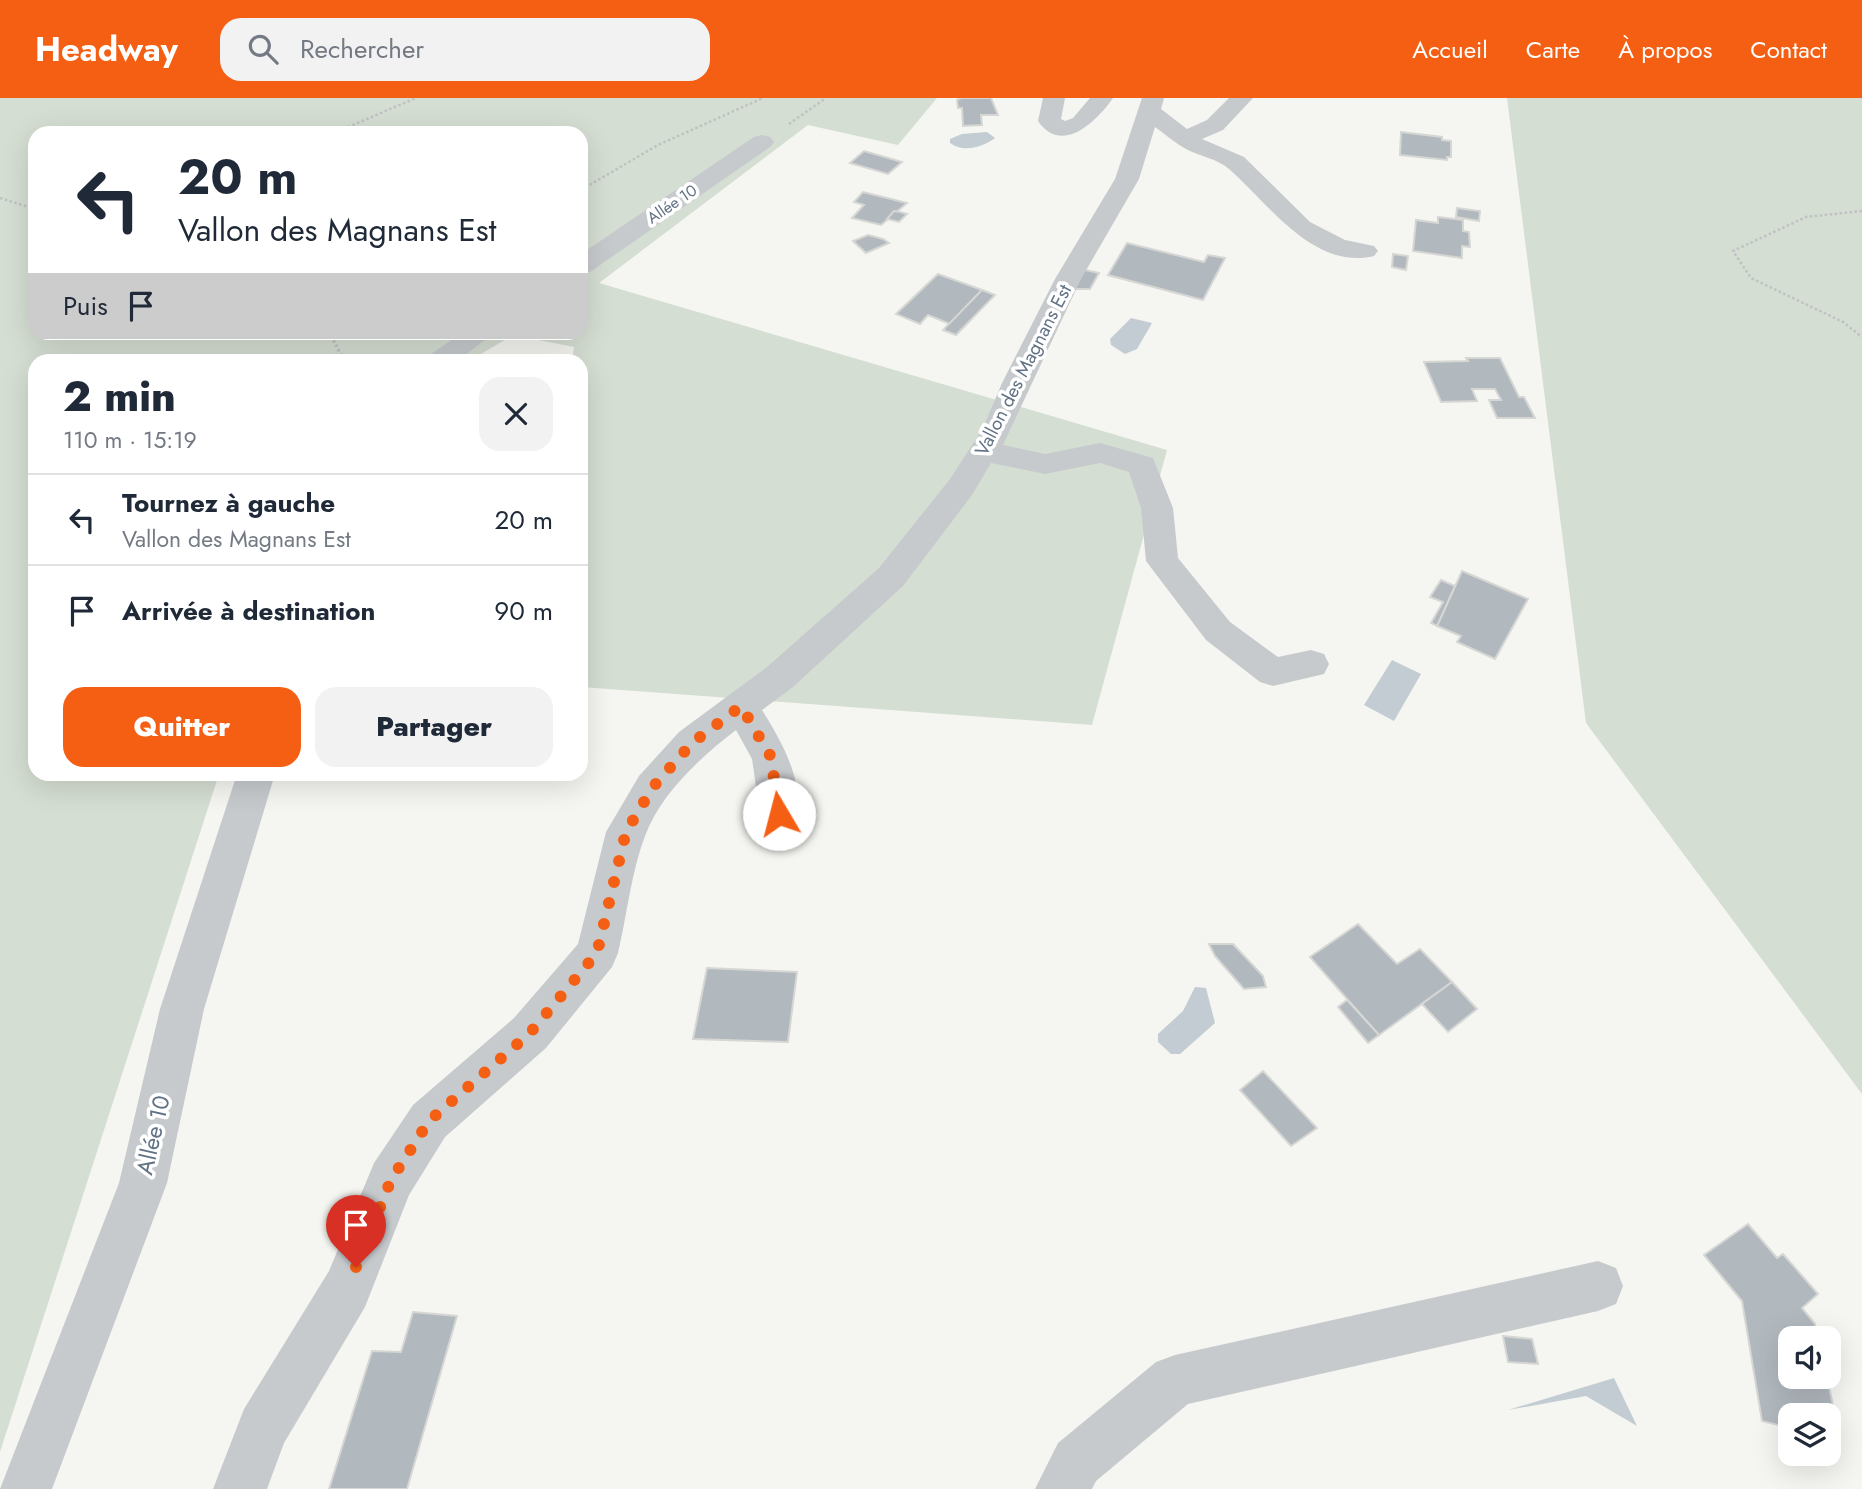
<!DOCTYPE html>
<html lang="fr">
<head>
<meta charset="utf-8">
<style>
	body { margin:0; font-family:Jost,sans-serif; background:#f2f2f3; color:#1f2937; height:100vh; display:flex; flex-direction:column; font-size:26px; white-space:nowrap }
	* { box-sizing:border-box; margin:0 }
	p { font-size:23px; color:#747a83 }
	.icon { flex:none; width:38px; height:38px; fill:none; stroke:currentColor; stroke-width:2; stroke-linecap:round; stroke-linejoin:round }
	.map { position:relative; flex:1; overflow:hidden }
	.sheet { position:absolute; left:28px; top:256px; width:560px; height:427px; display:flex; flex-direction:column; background:#fff; border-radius:21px; box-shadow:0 7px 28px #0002 }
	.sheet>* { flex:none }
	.top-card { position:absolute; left:28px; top:28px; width:560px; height:214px; border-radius:21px; box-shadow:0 7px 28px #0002; background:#fff; color:#1f2937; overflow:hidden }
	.tools { position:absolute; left:1778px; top:1228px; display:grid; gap:14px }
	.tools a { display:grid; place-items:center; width:63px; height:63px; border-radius:14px; background:#fff; box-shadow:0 7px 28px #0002; font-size:35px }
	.pin { position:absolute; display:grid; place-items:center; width:60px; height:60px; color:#fff; margin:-72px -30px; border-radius:50% 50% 50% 0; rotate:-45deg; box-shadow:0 0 7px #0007 }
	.pin .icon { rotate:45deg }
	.me { position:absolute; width:77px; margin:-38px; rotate:352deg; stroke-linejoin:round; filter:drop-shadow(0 0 5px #0008) }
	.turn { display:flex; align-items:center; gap:24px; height:147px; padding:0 35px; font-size:32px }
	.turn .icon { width:91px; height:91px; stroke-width:2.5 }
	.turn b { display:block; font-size:49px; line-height:60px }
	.then { display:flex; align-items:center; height:66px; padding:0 35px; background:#0003; gap:14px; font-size:26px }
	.round { display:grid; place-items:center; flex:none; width:74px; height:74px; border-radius:21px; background:#f2f2f3 }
	.summary { display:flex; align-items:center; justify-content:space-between; height:119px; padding:0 35px }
	h1 { font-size:42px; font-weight:800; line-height:52px }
	.button { display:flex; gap:14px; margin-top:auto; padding:14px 35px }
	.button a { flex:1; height:80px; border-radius:21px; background:#f45f13; color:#fff; font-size:28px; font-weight:800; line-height:80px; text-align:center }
	.button a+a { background:#f2f2f3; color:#1f2937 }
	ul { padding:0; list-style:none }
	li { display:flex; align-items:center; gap:21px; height:91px; padding:0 35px; border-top:2px solid #e0e1e3 }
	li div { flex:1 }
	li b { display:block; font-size:26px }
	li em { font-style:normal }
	header { display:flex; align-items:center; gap:42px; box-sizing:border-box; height:98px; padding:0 35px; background:#f45f13; color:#fff }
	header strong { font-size:33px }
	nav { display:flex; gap:38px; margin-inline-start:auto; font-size:24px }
	.search { width:490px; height:63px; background:#f2f2f3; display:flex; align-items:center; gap:18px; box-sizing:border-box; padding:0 24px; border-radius:21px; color:#747a83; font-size:26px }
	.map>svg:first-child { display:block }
	.green { fill:#d5ded2; fill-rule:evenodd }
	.water { fill:#c2ccd2 }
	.building { fill:#b1b8be; stroke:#d6d7d4; stroke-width:2 }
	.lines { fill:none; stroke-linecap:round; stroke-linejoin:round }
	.path-far1 { stroke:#c0c1c3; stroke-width:2.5; stroke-dasharray:2.5 2.5; stroke-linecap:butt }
	.path { stroke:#c0c1c3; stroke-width:3.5; stroke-dasharray:2.5 2.5; stroke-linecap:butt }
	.minor { fill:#c7cacd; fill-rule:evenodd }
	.route { stroke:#f45f13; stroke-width:12; stroke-dasharray:0 21.6 }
	.labels { text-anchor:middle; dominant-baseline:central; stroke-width:7; stroke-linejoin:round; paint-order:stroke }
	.far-street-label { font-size:16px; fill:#617285; stroke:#fff }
	.street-label { font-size:19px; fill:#617285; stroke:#fff }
	.near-street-label { font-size:23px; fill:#617285; stroke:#fff }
</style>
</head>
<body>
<header>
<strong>Headway</strong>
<div class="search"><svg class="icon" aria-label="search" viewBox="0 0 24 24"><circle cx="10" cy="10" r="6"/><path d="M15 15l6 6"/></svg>Rechercher</div>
<nav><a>Accueil</a><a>Carte</a><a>À propos</a><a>Contact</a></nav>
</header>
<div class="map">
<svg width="1862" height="1391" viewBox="0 0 1862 1391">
	<rect width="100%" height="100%" fill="#f5f6f1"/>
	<!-- green -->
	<g class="green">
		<path d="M0 0H937L898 47 808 27 599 185 1167 352 1092 627 581 589V262H572L574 249 513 237 471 262H35V676H219L0 1354ZM35 35H581V234H35Z"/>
		<path d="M1507 0H1862V996L1586 625Z"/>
	</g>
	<!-- water -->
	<g class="water">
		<path d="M987 34 995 40C983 49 963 55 950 45V41L962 36Z"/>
		<path d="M1131 220 1152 225 1137 251 1125 256 1111 247 1110 241Z"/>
		<path d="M1392 562 1421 576 1394 623 1364 607Z"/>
		<path d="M1195 889 1206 890 1215 925 1180 956H1171L1158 944V936L1183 913Z"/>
		<path d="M1614 1280 1637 1328 1586 1298 1508 1312Z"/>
	</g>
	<!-- building -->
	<g class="building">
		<path d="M961 0H991L998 17H981L982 27 963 28 962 10H958L957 2Z"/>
		<path d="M1401 34 1442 39V42L1451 43V59H1447V62L1400 57Z"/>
		<path d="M864 53 902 64 888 76 850 65Z"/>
		<path d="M863 94 907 105 881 127 852 120 864 107 854 104Z"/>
		<path d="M1457 110 1480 113 1479 123 1456 119Z"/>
		<path d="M894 113 900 114 907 116 899 124 887 121Z"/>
		<path d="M1438 119 1463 122V133L1469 134 1470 149 1462 148V160L1413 153 1416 122 1438 125Z"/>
		<path d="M868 137 883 141 889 145 866 155 853 143Z"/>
		<path d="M1127 145 1204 164 1208 157 1225 160 1203 202 1108 177Z"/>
		<path d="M1393 156 1408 158 1406 172 1392 169Z"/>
		<path d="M1081 171 1099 175 1090 191H1070Z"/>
		<path d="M938 176 982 192 950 226 928 217 920 226 896 216Z"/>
		<path d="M982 192 995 197 956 237 943 232Z"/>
		<path d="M1466 260H1500L1519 299H1524L1535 320H1497L1489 302H1501L1495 291H1472L1477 303 1441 304 1424 264 1468 263Z"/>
		<path d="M1462 473 1528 501 1495 561 1457 544 1461 538 1437 528Z"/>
		<path d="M1441 482 1455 488 1437 528 1431 525 1443 504 1430 499Z"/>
		<path d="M1358 826 1397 866 1420 851 1452 884 1379 937 1310 859Z"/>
		<path d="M1209 846H1233L1263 878 1266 889 1244 891 1215 858Z"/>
		<path d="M707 870 797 874 788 944 693 941Z"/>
		<path d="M1452 884 1477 911 1448 934 1422 906Z"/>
		<path d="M1347 902 1379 937 1368 945 1338 909Z"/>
		<path d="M1263 973 1317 1030 1291 1048 1240 992Z"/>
		<path d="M1748 1126 1777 1160 1783 1156 1818 1196 1802 1210 1815 1226 1818 1241H1790V1279H1827L1840 1341 1829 1339V1318H1790V1330L1762 1323 1742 1203 1704 1157Z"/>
		<path d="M413 1214 457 1218 407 1391H329L372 1253 401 1254Z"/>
		<path d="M1503 1238 1532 1241 1538 1266 1508 1264Z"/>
	</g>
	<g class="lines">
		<!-- path-far1 -->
		<g class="path-far1">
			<path d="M789 26 826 0"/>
			<path d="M334 35 416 0"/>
			<path d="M581 92 658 47 763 0"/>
			<path d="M0 100 35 111"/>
			<path d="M1862 113 1806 119 1733 153 1751 180 1843 224 1862 239"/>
			<path d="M329 234 332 240"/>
		</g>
		<!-- path -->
		<path class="path" d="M331 238 344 262"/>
		<!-- minor -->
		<g class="minor">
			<path d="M1043 0H1065L1061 21 1065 23 1073 20 1090 0H1113C1097 23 1062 58 1038 23Z"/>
			<path d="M1142 0H1164L1161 11 1187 31 1207 22 1229 0H1253L1223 32 1202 41 1244 59 1310 124 1345 142 1374 148 1378 153 1374 158C1314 173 1267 104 1229 71 1218 61 1199 58 1186 51 1175 45 1165 36 1155 29L1139 81 1081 181 1003 347 1045 356 1100 345 1153 360 1173 410 1178 460 1230 524 1278 559 1311 552 1324 556 1329 566 1324 576 1273 588 1260 584 1206 542 1146 463 1141 410 1129 374 1100 365 1045 376 991 365 972 397 903 488 793 589 762 612C781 642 810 692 793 728L779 733 765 728 760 716 752 661 736 632C701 659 661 695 645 738 631 775 627 817 618 855L612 869 546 950 445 1039 409 1097 365 1209 284 1345 267 1391H213L244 1311 329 1173 374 1065 413 1007 514 920 578 846 606 734 639 678 679 634 767 569 879 470 950 381 983 330 1002 285 1055 181 1115 81Z"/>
			<path d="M762 37 770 39 774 44 770 49 590 174 581 176V156L754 39Z"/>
			<path d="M463 234H495L459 262H427L431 256Z"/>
			<path d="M237 676H275L204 911 167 1085 52 1391H0L119 1085 160 911Z"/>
			<path d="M1598 1163 1616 1170 1623 1188 1616 1206 1598 1213 1188 1306 1096 1383 1092 1391H1035L1058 1345 1156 1264 1175 1257Z"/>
		</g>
	</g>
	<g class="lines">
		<!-- route -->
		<path class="route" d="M356 1169 391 1082 429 1023 530 935 597 855 626 734 653 689 692 645 741 608 771 659 779 716"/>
	</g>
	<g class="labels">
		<!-- far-street labels -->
		<g class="far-street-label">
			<text transform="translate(672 106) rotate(-34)">Allée 10</text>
		</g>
		<!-- street labels -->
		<g class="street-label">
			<text transform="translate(1023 272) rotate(-63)">Vallon des Magnans Est</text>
		</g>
		<!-- near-street labels -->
		<g class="near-street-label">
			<text transform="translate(153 1037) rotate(-77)">Allée 10</text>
		</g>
	</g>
</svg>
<div class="tools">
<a><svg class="icon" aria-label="sound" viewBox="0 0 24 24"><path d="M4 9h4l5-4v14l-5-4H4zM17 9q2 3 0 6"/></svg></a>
<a><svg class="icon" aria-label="layers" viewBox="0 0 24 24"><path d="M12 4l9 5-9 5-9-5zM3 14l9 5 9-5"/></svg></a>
</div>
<div class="pin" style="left:356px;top:1169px;background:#d93025"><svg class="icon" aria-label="arrive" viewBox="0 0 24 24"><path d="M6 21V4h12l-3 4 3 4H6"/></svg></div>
<svg class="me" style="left:779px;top:716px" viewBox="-20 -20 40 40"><circle r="19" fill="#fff"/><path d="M0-13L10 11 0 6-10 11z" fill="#f45f13"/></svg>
<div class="top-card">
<div class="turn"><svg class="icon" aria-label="left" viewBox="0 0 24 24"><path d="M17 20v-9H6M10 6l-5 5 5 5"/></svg><div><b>20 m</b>Vallon des Magnans Est</div></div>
<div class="then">Puis<svg class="icon" aria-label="arrive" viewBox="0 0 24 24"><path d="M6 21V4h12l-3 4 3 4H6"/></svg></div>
</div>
<section class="sheet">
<div class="summary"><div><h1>2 min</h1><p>110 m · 15:19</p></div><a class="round"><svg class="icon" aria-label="close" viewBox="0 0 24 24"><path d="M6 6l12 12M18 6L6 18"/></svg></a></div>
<ul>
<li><svg class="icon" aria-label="left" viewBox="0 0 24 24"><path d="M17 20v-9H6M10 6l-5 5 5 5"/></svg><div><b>Tournez à gauche</b><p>Vallon des Magnans Est</p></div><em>20 m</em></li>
<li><svg class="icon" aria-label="arrive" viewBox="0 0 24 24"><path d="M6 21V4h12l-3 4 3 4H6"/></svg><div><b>Arrivée à destination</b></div><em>90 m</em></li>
</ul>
<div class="button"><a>Quitter</a><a>Partager</a></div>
</section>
</div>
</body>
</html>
